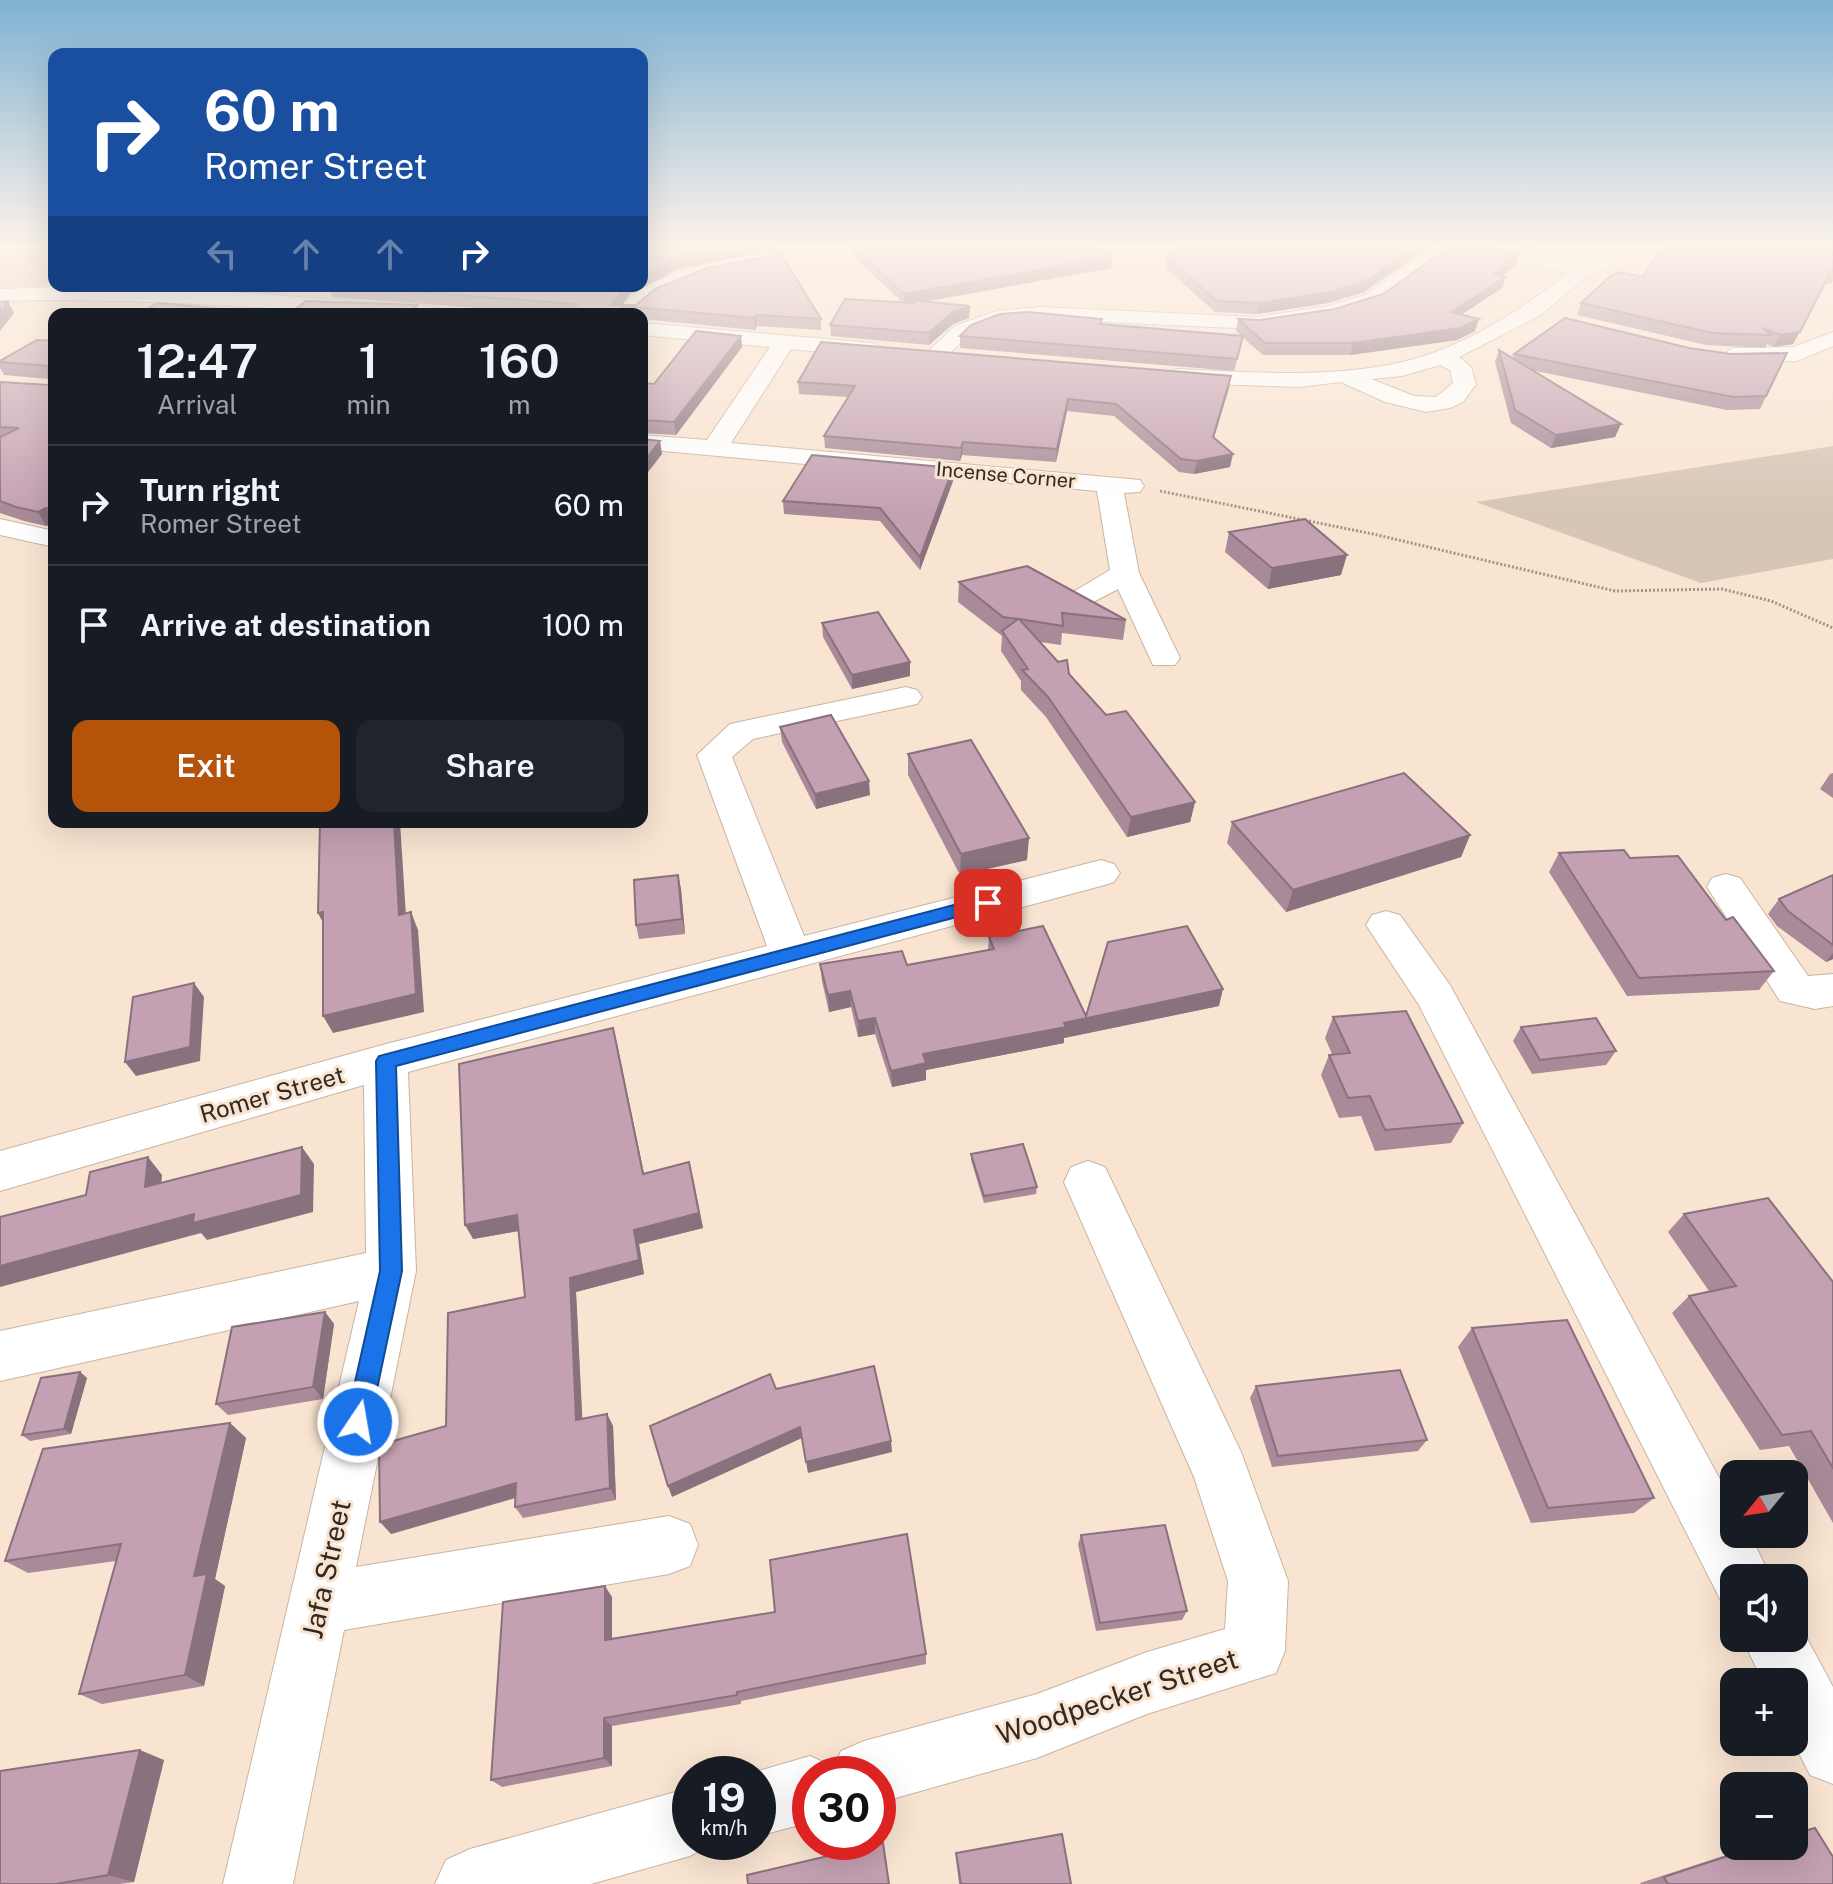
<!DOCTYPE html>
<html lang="en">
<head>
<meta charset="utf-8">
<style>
	body { margin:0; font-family:"Public Sans",sans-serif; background:#20242c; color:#f1f3f6; height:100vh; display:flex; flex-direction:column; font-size:30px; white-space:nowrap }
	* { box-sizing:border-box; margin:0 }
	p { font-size:26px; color:#9ea1a6 }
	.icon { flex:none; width:44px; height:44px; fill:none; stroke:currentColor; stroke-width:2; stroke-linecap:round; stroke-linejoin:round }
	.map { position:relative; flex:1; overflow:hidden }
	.drawer { position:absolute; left:48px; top:308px; width:600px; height:520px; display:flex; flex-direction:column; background:#171b24; border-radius:16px; box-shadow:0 8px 32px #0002 }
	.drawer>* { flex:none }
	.top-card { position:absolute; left:48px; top:48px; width:600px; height:244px; border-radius:16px; box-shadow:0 8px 32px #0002; background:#1a4fa0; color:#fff; overflow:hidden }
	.needle { width:52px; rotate:240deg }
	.controls { position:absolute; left:1720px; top:1460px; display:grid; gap:16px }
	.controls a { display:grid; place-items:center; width:88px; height:88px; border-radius:16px; background:#171b24; box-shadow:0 8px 32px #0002; font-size:40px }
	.speed { position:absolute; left:672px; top:1756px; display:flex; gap:16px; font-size:40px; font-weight:700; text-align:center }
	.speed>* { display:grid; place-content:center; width:104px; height:104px; border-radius:50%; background:#171b24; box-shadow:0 8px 32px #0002; line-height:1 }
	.speed small { font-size:20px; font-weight:400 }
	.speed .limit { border:12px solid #d22; background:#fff; color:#111 }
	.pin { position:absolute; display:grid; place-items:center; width:68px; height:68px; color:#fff; margin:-34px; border-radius:16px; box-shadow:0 4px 12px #0006 }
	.me { position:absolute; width:88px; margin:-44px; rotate:12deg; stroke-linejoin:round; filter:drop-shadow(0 0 6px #0008) }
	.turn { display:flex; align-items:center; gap:28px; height:168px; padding:0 24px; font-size:36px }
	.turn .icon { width:104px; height:104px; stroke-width:2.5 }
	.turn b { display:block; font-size:56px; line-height:68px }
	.lanes { display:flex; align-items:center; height:76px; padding:0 24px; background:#0003; justify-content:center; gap:40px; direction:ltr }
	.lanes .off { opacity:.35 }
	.eta { display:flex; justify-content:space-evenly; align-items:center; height:136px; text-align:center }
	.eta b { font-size:48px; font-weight:600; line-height:56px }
	.cta { display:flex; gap:16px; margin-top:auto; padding:16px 24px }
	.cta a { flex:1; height:92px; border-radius:16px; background:#b45309; color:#fff; font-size:32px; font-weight:600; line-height:92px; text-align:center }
	.cta a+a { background:#20242c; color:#f1f3f6 }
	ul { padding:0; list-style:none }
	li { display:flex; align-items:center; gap:24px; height:120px; padding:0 24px; border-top:2px solid #363941 }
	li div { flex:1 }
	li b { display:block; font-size:30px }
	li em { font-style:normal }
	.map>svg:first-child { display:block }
	.green { fill:#d7c5b5 }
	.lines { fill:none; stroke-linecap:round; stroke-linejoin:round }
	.minor-casing { stroke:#c8b4a2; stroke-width:2 }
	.path { stroke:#a29385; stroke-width:3; stroke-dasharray:2 2; stroke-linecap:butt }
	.minor { fill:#fff; fill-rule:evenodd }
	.wall { fill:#a98a99 }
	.shaded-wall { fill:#89717d }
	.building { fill:#c4a1b2; stroke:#89717d; stroke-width:2 }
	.route { fill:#1a73e8; stroke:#114b97; stroke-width:2 }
	.labels { text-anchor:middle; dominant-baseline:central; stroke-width:6; stroke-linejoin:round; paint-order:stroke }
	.far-street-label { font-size:20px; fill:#312922; stroke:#f9e4d1 }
	.street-label { font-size:24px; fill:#312922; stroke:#f9e4d1 }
	.near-street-label { font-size:28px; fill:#312922; stroke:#f9e4d1 }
</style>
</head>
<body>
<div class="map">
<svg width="1833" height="1884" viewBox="0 0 1833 1884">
	<rect width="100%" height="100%" fill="#f9e4d1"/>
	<!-- green -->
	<g class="green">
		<path d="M0 247H54V286L0 288Z"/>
		<path d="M162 286H295L273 298Z"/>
		<path d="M1833 446V559L1701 583 1476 502Z"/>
	</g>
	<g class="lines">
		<defs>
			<g id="minor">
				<path d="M816 247H863L854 253C793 261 678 266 636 314H615C652 262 756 255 816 247Z"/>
				<path d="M1108 247H1131L1137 253 1128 259Z"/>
				<path d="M1435 247H1456L1379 303 1332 318 1257 329 1039 319 999 323 969 334 941 362H925L922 357 955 326 996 311 1039 307 1257 317 1329 306 1365 295Z"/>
				<path d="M1466 247H1500L1583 264C1607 258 1605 246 1633 247L1609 269 1590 274 1539 316 1459 357 1471 367 1476 384 1463 402 1450 408 1426 412 1385 402 1341 382 1299 387 1176 383 1165 376 1176 369C1250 372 1329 379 1402 362 1463 348 1520 311 1568 273L1468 251ZM1440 365 1450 370 1453 383 1436 397 1414 396 1371 379 1402 376Z"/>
				<path d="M55 287 221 291 442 308 452 314C301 314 151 296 0 301V289Z"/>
				<path d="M642 323 873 343 884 350 873 357 791 349 731 443 1140 480 1144 486 1140 492 1124 493 1139 573 1180 658 1175 665H1153L1118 589 1078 610 1068 607 1063 601 1068 595 1110 570 1097 491 642 449V435L707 440 770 347 642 335Z"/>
				<path d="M1833 332V346L1797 361 1733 362 1722 355 1733 348 1794 347Z"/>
				<path d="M0 519 54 531V547L0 535Z"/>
				<path d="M906 687 917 690 922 697 917 704 753 739 732 757 804 936 1101 860 1114 864 1120 873 1114 882 1101 886 408 1072 416 1271 356 1567 669 1516 690 1524 698 1545 690 1566 669 1574 344 1630 293 1884H223L359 1301 0 1381V1331L366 1253 364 1085 0 1191V1151L386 1044 767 946 697 755 730 724Z"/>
				<path d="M1726 874 1740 878 1808 976 1833 974V1006L1815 1009 1780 1001 1707 887 1712 878Z"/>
				<path d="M1386 911 1400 915 1450 985 1734 1505V1534H1750L1771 1578H1734V1605L1720 1599 1419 1005 1366 925 1372 915Z"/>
				<path d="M1088 1161 1105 1167 1241 1452 1288 1581 1285 1651 1276 1673 1147 1714 1037 1758 878 1803V1774H810V1822L758 1836V1774H748L810 1756 834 1767 841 1751 864 1741 1037 1694 1147 1652 1225 1629 1228 1581 1194 1477 1064 1182 1071 1167Z"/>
				<path d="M1795 1616 1833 1687V1784L1810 1775 1793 1742 1794 1682H1763L1742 1638H1794Z"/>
				<path d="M690 1788V1842H715L690 1856 591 1884H435L446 1860 470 1849Z"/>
			</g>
		</defs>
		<!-- minor casing -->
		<use href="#minor" class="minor-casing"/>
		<!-- path -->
		<path class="path" d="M1160 491 1373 534 1615 591 1722 589 1771 601 1833 628"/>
		<!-- minor -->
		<use href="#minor" class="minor"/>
	</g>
	<!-- wall -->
	<g class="wall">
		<path d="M642 247H773V249L678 269 630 294 622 305 821 319V330L757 326 755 330 642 319V314H555L332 297 328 286H642Z"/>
		<path d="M853 247H1095L1112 257 1111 268 924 302 970 306 969 318 953 324 929 345 831 336 830 325 902 302 853 256Z"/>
		<path d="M1514 247H1537L1533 251Z"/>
		<path d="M1833 247V280L1831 284 1825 283 1793 344 1774 347 1767 344 1765 348 1706 345 1577 315 1581 303 1643 277Z"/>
		<path d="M1167 257 1364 292 1328 303 1257 314 1215 312 1166 268Z"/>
		<path d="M1516 265 1502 276V288L1461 315 1475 331 1457 340 1350 355H1263L1243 338 1234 371 960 348V336L1102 324 1242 336 1236 331 1238 319 1260 320 1335 309 1383 294Z"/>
		<path d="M741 336 742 347 676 435 642 433V383L654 384Z"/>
		<path d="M54 341V523L46 526 24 521 0 513V382L49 385V379L4 375 0 368V361Z"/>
		<path d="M1689 348 1731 354 1787 353 1760 409 1727 410 1531 370 1621 424 1615 437 1551 448 1511 423 1495 362 1499 350 1512 358 1514 354Z"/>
		<path d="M1231 376 1229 388 1214 438 1230 467 1194 474 1179 472 1114 416 1067 411 1056 462 962 455 960 461 825 448 824 436 848 397 799 394 798 382Z"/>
		<path d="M953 481 920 570 880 521 784 514 783 501Z"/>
		<path d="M1229 532 1341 575 1268 589 1225 552Z"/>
		<path d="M959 582 1126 620 1123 640 1062 633 1061 645 1040 642 1106 715 1195 802 1190 822 1127 837 1046 717 1021 690V681L1001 651 1002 636 958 602Z"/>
		<path d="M822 623 910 676 852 689 823 637Z"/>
		<path d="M780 727 870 795 816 809 782 742Z"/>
		<path d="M908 754 1027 860 960 875 908 775Z"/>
		<path d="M1833 773V798L1820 789 1830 774Z"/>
		<path d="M1232 822 1470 835 1461 857 1286 912 1227 843Z"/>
		<path d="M1559 853 1630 858 1726 920 1774 971 1759 990 1627 996 1549 872Z"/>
		<path d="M678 875 681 889 685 934 639 939 636 925Z"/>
		<path d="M1833 875V959L1826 962 1777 926 1768 914 1779 899Z"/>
		<path d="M989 937 1086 1016 1219 1006 1064 1038V1043L926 1070V1080L892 1087 875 1034 858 1037 851 1007 829 1012 822 981 820 964 907 965 988 950Z"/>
		<path d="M1333 1017 1463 1123 1451 1143 1375 1151 1361 1116 1339 1118 1321 1075 1329 1055 1332 1054 1325 1038Z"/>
		<path d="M1521 1027 1616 1051 1606 1065 1532 1074 1513 1041Z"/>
		<path d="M613 1028 617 1044 644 1174 693 1177 703 1228 639 1244 644 1274 576 1292 582 1419 607 1414 613 1426 616 1500 523 1518 515 1507 516 1498 391 1534 446 1426 525 1297 519 1231 473 1239Z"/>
		<path d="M971 1154 1037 1187 1036 1194 984 1203 971 1160Z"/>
		<path d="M1684 1214 1833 1282V1523L1789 1446 1760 1450 1672 1313 1689 1296 1709 1291 1668 1232Z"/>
		<path d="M325 1312 334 1324 323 1399 228 1415 216 1404Z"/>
		<path d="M1472 1328 1654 1498 1634 1513 1531 1523 1458 1347Z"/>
		<path d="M80 1372 87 1378 71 1434 30 1441 22 1435Z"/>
		<path d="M1256 1386 1427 1440 1418 1451 1272 1467 1250 1398Z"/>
		<path d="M230 1423 246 1438 215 1579 225 1586 204 1686 102 1704 79 1694 116 1561 28 1573 5 1561Z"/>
		<path d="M1081 1535 1187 1611 1182 1620 1096 1631 1078 1544Z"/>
		<path d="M612 1597V1639L926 1654V1664L741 1701V1704L612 1726V1766L502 1787 491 1780Z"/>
		<path d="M164 1760 134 1882 120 1884H0Z"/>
		<path d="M1815 1828 1833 1884H1641L1640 1883 1754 1846H1794V1833Z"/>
		<path d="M956 1853 1071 1884H959L956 1857Z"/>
	</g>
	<!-- shaded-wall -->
	<g class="shaded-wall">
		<path d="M732 247H773V249L678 269 630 294 615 314 611 305 626 286H642V276L676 258Z"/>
		<path d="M1417 247H1430L1364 292 1328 303 1257 314 1259 303Z"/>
		<path d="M1519 254 1516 265 1490 285 1494 274Z"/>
		<path d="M1112 257 1111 268 914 303 911 300V304L904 305V294Z"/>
		<path d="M1831 271 1793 344 1774 347 1780 335Z"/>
		<path d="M1506 277 1502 288 1447 324 1451 312Z"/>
		<path d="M8 301 14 313 0 331V312Z"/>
		<path d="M417 305 420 314H407Z"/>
		<path d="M624 306 626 314H617Z"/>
		<path d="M970 306 969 318 953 324 929 345V333L953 312Z"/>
		<path d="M756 315 757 326 755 330 754 318Z"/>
		<path d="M1479 319 1475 331 1457 340 1350 355 1353 343Z"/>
		<path d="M741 336 742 347 676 435 674 422Z"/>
		<path d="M1231 376 1229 388 1210 450 1213 437Z"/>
		<path d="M1068 399 1067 411 1056 462 1057 449Z"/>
		<path d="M1621 424 1615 437 1551 448 1556 435Z"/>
		<path d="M660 441 662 454 642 480V464Z"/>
		<path d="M963 442 962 455 960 461 961 448Z"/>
		<path d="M1233 454 1230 467 1194 474 1197 461Z"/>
		<path d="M953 468V481L920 570V557Z"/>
		<path d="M46 508 54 523 46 526 38 512Z"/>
		<path d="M1347 555 1341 575 1268 589 1272 568Z"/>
		<path d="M910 662V676L852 689V675Z"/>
		<path d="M869 781 870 795 816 809 815 794Z"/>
		<path d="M1195 802 1190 822 1127 837 1131 817Z"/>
		<path d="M394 822H400L407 932 399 915Z"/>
		<path d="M1470 835 1461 857 1286 912 1293 890Z"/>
		<path d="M1029 838 1027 860 960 875 961 854Z"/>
		<path d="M678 875 681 889 685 934 682 919Z"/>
		<path d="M323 912 327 931 318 913Z"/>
		<path d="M411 912 418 930 424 1012 333 1033 323 1016Z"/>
		<path d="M1833 953V959L1826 962Z"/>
		<path d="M194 983 204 997 200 1061 136 1076 125 1062Z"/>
		<path d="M1223 989 1219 1006 1064 1038V1043L926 1070V1080L892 1087 891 1071 923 1054Z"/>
		<path d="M850 991 851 1007 829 1012 828 995Z"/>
		<path d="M875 1018V1034L858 1037V1021Z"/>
		<path d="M613 1028 617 1044 647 1189 643 1174Z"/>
		<path d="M302 1147 314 1164 313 1212 207 1240 201 1233 0 1287V1266Z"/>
		<path d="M148 1157 162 1175 160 1204 145 1187Z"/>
		<path d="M689 1162 703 1228 639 1244 644 1274 576 1292 583 1432 576 1420 570 1278 634 1230Z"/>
		<path d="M517 1215 524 1230 473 1239 465 1225Z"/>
		<path d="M325 1312 334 1324 323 1399 313 1387Z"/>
		<path d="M80 1372 87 1378 71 1434 64 1429Z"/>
		<path d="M607 1414 613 1426 616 1500 610 1488Z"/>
		<path d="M230 1423 246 1438 215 1579 225 1586 204 1686 185 1675 194 1576Z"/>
		<path d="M800 1427 802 1438 672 1497 668 1486Z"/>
		<path d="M891 1441 892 1452 808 1473 806 1462Z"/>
		<path d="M516 1483 524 1495 391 1534 380 1522Z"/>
		<path d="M605 1586 612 1597V1650L605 1640Z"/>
		<path d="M604 1718 612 1726V1766L604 1758Z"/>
		<path d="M140 1750 164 1760 134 1882 108 1875Z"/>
	</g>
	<!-- building -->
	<g class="building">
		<path d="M642 247H732L676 258 642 276Z"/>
		<path d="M854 247H1095L1112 257 904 294Z"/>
		<path d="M1180 247H1417L1366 281 1331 292 1259 303 1217 301 1167 257Z"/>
		<path d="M1450 247H1488L1519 254 1494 274 1506 277 1451 312 1479 319 1461 328 1353 343H1265L1238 319 1260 320 1335 309 1383 294Z"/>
		<path d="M1662 247H1833V272L1831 271 1800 332 1780 335 1763 328 1771 335 1712 333 1581 303 1612 275 1621 272 1643 277Z"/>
		<path d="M781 254 821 319 756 315 754 318 624 306 617 314H568L577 304 338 286H626L611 305H636L655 289 707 268Z"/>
		<path d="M845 299 914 303 911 300 970 306 953 312 929 333 830 325Z"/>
		<path d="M8 301 0 312V302Z"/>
		<path d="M306 301 417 305 407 314H289Z"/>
		<path d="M158 303 274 314H139Z"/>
		<path d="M1028 312 1102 319 1100 324 1243 336 1237 359 960 336 971 325 1000 314Z"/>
		<path d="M1565 318 1689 348 1731 354 1787 353 1766 396 1733 397 1514 354Z"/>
		<path d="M696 331 741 336 674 422 642 420V383L654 384Z"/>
		<path d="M37 340 54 341V510L46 508 38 512 16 507 0 501V437L19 428 0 427V382L49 385 48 366 0 362V361Z"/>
		<path d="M821 342 1231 376 1213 437 1233 454 1197 461 1181 459 1116 404 1068 399 1057 449 963 442 961 448 824 436 855 386 798 382Z"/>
		<path d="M1499 350 1621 424 1556 435 1515 410Z"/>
		<path d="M642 439 660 441 642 464Z"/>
		<path d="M812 455 953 468 920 557 880 508 783 501Z"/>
		<path d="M1305 519 1347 555 1272 568 1229 532Z"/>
		<path d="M1027 566 1126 620 1062 613 1063 626 1019 619 1058 662 1067 660 1069 674 1106 715 1126 711 1195 802 1131 817 1048 697 1022 670 1028 669 1002 631 1018 619 1003 617 959 582Z"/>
		<path d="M878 612 910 662 852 675 822 623Z"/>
		<path d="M831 715 869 781 815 794 780 727Z"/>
		<path d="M971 740 1029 838 961 854 908 754Z"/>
		<path d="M1404 773 1470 835 1293 890 1232 822Z"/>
		<path d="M320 822H394L399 915 411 912 416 994 323 1016V912L318 913Z"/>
		<path d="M1624 850 1630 858 1678 856 1726 920 1733 917 1774 971 1639 978 1559 853Z"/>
		<path d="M678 875 682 919 636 925 634 880Z"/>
		<path d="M1833 875V945L1788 911 1779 899Z"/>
		<path d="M1043 926 1086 1016 1108 942 1187 926 1223 989 1064 1023 1066 1027 923 1054 926 1063 891 1071 875 1018 858 1021 850 991 828 995 820 964 902 951 907 965 994 949 989 937Z"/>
		<path d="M194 983 190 1047 125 1062 133 997Z"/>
		<path d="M1406 1011 1463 1123 1385 1130 1370 1096 1348 1098 1329 1055 1350 1053 1333 1017Z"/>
		<path d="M1596 1018 1616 1051 1540 1060 1521 1027Z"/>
		<path d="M613 1028 643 1174 689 1162 699 1213 634 1230 639 1260 570 1278 576 1420 607 1414 610 1488 515 1507 516 1483 380 1522 379 1445 446 1426 448 1313 525 1297 517 1215 465 1225 459 1064Z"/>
		<path d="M1023 1144 1037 1187 984 1196 971 1154Z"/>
		<path d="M302 1147 301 1195 193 1223 194 1214 0 1266V1217L86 1195 90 1172 148 1157 145 1187Z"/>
		<path d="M1768 1198 1833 1282V1468L1811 1431 1782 1435 1689 1296 1736 1286 1684 1214Z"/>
		<path d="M325 1312 313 1387 216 1404 232 1327Z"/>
		<path d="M1567 1320 1654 1498 1548 1508 1472 1328Z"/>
		<path d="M874 1366 891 1441 806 1462 800 1427 668 1486 650 1426 770 1374 776 1389Z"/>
		<path d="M1400 1370 1427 1440 1278 1456 1256 1386Z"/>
		<path d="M80 1372 64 1429 22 1435 41 1378Z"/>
		<path d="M230 1423 194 1576 207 1574 185 1675 79 1694 121 1544 5 1561 43 1449Z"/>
		<path d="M1165 1525 1187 1611 1100 1623 1081 1535Z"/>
		<path d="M907 1534 926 1654 737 1692V1695L604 1718V1758L491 1780 503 1602 605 1586V1640L775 1612 770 1560Z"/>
		<path d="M140 1750 108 1875 56 1884H0V1771Z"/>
		<path d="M1815 1828 1833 1857V1884H1668L1664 1877 1758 1846H1794V1834Z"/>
		<path d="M1062 1834 1071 1884H961L956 1853Z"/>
		<path d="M883 1843 889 1884H748L747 1875Z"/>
	</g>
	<!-- sky -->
	<linearGradient id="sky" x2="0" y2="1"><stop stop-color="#80b2d2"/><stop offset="0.48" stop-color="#fcf3ea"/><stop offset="1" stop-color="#fcf3ea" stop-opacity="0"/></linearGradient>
	<rect width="1833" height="511" fill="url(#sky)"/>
	<!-- route -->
	<path class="route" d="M988 896 997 903 994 907 396 1066 402 1271 370 1422 367 1431 358 1435 349 1431 346 1422 380 1271 376 1061 379 1056Z"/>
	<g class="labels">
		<!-- far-street labels -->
		<g class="far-street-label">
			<text transform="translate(1006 475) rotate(5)">Incense Corner</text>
		</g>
		<!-- street labels -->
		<g class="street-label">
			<text transform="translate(272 1094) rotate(-16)">Romer Street</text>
		</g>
		<!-- near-street labels -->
		<g class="near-street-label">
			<text transform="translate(326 1569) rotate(-78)">Jafa Street</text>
			<text transform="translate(1117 1696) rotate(-18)">Woodpecker Street</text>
		</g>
	</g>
</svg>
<div class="controls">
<a><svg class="needle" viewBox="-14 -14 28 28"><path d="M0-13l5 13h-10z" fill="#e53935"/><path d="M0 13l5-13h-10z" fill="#9ea1a6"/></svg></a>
<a><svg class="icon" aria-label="sound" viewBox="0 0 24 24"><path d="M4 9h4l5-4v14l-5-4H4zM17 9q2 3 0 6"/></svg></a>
<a>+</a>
<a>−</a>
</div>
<div class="speed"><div>19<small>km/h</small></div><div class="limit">30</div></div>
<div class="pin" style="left:988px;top:903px;background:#d93025"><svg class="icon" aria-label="arrive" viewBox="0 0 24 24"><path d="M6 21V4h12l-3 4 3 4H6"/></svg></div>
<svg class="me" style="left:358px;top:1422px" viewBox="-20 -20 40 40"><circle r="17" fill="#1a73e8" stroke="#fff" stroke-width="3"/><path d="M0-11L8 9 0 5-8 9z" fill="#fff"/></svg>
<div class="top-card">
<div class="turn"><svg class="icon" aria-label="right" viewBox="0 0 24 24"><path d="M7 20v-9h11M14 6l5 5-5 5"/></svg><div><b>60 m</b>Romer Street</div></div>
<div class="lanes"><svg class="icon off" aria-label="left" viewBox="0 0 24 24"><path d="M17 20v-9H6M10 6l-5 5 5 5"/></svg><svg class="icon off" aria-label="ahead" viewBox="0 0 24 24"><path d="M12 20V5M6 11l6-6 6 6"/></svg><svg class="icon off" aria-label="ahead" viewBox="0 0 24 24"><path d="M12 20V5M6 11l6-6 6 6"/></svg><svg class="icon" aria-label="right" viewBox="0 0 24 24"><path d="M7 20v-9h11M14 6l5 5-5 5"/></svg></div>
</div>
<section class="drawer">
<div class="eta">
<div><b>12:47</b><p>Arrival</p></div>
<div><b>1</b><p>min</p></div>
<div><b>160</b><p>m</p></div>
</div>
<ul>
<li><svg class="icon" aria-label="right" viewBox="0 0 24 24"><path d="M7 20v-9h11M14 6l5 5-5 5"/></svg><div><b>Turn right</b><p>Romer Street</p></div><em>60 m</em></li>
<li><svg class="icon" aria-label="arrive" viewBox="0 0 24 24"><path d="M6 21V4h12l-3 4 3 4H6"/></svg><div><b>Arrive at destination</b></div><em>100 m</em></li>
</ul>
<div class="cta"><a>Exit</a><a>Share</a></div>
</section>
</div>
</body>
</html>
